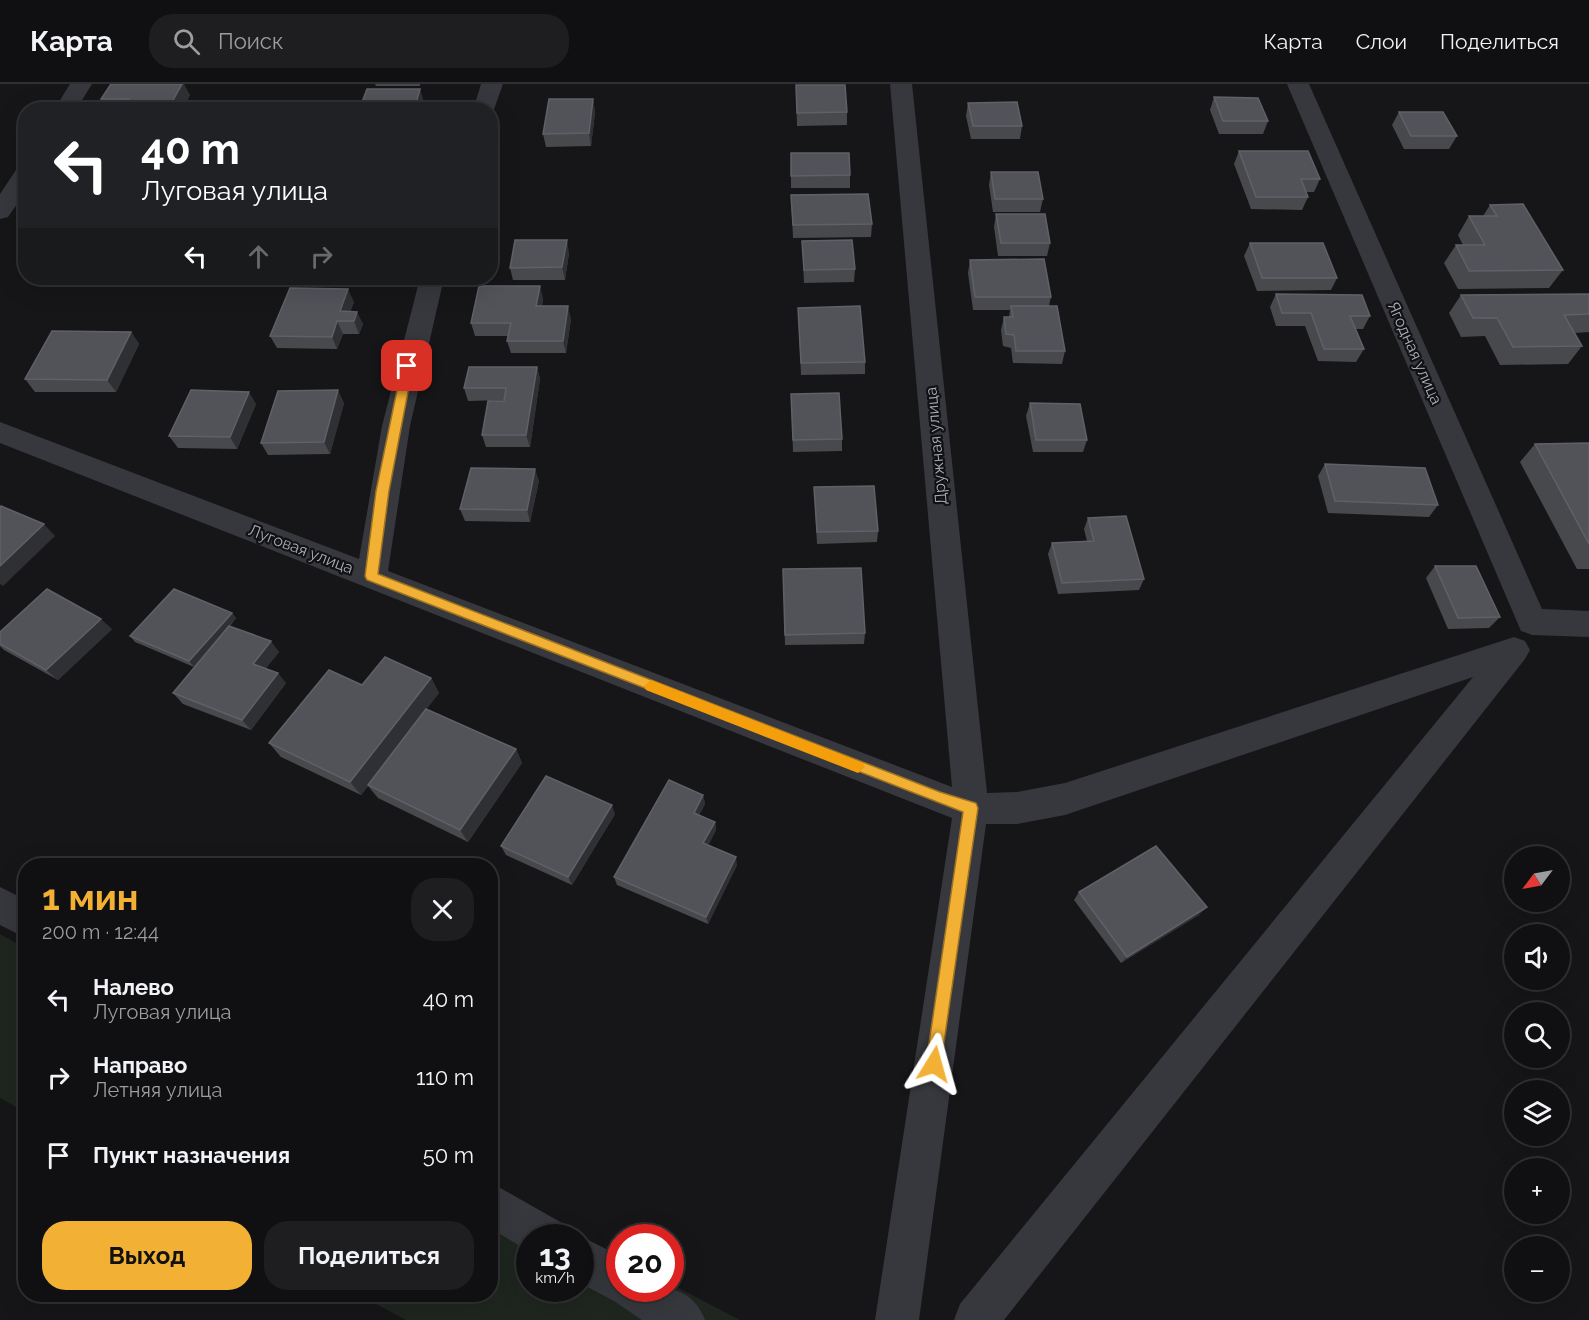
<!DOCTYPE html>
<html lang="ru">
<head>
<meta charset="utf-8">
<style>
	body { margin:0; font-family:Raleway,sans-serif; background:#1e1e20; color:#f1f3f6; height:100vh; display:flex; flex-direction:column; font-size:22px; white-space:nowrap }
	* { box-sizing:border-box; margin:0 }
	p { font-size:20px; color:#9c9d9f }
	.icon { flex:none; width:33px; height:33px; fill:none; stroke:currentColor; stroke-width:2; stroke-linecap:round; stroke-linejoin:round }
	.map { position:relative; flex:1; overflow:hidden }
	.side { position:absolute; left:18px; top:774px; width:480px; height:444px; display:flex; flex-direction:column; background:#101012; border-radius:24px; box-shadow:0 6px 24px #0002,0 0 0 2px #303032 }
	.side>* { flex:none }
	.banner { position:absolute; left:18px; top:18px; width:480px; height:183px; border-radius:24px; box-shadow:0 6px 24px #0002,0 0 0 2px #303032; background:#202124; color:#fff; overflow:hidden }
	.needle { width:39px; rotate:238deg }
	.controls { position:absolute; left:1504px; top:762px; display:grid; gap:12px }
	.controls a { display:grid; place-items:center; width:66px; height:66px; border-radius:50%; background:#101012; box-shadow:0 6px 24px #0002,0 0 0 2px #303032; font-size:30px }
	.speed { position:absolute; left:516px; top:1140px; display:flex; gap:12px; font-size:30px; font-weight:700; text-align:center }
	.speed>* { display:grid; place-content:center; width:78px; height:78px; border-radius:50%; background:#101012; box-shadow:0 6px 24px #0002,0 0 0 2px #303032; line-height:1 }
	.speed small { font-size:15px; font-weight:400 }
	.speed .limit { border:9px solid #d22; background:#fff; color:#111 }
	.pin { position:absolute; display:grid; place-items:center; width:51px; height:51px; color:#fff; margin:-26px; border-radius:12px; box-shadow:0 3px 9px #0006 }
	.me { position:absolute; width:66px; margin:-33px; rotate:8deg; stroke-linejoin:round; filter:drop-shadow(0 0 4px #0008) }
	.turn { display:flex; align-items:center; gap:21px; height:126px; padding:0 24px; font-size:27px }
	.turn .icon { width:78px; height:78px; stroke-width:2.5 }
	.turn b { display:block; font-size:42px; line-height:51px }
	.lanes { display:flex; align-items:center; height:57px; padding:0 24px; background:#0003; justify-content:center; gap:30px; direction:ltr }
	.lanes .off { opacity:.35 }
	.round { display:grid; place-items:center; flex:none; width:63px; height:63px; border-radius:24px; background:#1e1e20 }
	.headline { display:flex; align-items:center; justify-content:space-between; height:102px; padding:0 24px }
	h1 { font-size:36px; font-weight:700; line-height:45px; color:#f2b134 }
	.button { display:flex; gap:12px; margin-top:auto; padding:12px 24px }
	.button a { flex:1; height:69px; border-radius:24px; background:#f2b134; color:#111; font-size:24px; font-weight:700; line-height:69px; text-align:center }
	.button a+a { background:#1e1e20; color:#f1f3f6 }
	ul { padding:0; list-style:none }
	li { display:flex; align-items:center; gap:18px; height:78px; padding:0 24px }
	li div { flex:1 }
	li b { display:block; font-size:22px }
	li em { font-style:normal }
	header { display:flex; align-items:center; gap:36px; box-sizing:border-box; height:84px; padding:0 30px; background:#101012; border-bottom:2px solid #303032 }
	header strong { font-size:28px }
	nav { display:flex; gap:33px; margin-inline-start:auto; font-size:21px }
	.search { width:420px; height:54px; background:#1e1e20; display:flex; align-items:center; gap:15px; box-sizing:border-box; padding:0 21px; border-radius:24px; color:#9c9d9f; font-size:22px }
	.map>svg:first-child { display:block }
	.green { fill:#1e261f; fill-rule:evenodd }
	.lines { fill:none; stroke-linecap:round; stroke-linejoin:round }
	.minor { fill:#37383d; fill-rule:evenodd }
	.wall { fill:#47494d }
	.shaded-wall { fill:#2f3033 }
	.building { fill:#525359; stroke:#5f6168; stroke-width:1.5 }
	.route { fill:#f2b134; stroke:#9d7322; stroke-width:1.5 }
	.slow { fill:#f59e0b }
	.labels { text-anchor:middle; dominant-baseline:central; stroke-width:4.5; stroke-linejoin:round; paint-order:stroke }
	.street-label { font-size:16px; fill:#a8adb8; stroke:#111113 }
</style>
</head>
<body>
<header>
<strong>Карта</strong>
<div class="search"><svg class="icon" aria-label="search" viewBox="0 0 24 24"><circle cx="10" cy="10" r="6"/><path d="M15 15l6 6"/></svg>Поиск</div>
<nav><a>Карта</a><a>Слои</a><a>Поделиться</a></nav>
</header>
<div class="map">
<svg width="1589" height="1236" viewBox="0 0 1589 1236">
	<rect width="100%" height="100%" fill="#161618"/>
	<!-- green -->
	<g class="green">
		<path d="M0 850 25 864V1028L0 1014Z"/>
		<path d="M491 1106 619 1173 620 1204H670L671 1200 740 1236H406L359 1211 490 1210ZM530 1154H580V1204H530Z"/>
	</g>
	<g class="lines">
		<!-- minor -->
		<g class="minor">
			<path d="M70 0H92L76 26H54Z"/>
			<path d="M481 0H503L492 31 490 26H473Z"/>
			<path d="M890 0H912L987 709 1017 708 1065 699 1514 553 1525 557 1530 566 1525 575 1004 1236H954L960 1220 1473 593 1065 731 1017 740H986L919 1236H875L952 734 0 359V338L359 475 382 342 420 194H444L410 342 388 487 952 703Z"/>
			<path d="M1287 0H1309L1542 525 1589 527V553L1532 551 1521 547Z"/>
			<path d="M26 81V107L8 133 0 135V110L18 83Z"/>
			<path d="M0 803 26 816V854L0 841Z"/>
			<path d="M490 1098 562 1139 568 1154H530V1168L490 1144Z"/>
			<path d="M580 1152 620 1172V1204C656 1204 689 1196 705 1236H642L614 1217 580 1199V1154H577Z"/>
		</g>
	</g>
	<!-- wall -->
	<g class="wall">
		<path d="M375 0H420V2H376Z"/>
		<path d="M796 1 847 28V41L797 42Z"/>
		<path d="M190 11 186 18H192L196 26H107L101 15Z"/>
		<path d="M1214 13 1268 37 1263 50H1219L1210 26Z"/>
		<path d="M593 15 595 28 591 62 546 63 543 50Z"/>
		<path d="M968 19 1022 42 1020 55H971L966 32Z"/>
		<path d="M1399 28 1457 52 1449 65H1404L1392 41Z"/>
		<path d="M1239 67 1320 95 1314 108H1306L1308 113 1302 126 1251 125 1234 80Z"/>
		<path d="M791 69 850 91V104H791Z"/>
		<path d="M991 88 1043 115 1040 128H993L989 101Z"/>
		<path d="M791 111 872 140 871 153 793 154Z"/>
		<path d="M1490 121 1563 186 1549 204 1458 205 1444 179 1456 161H1463L1458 151 1469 132H1483Z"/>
		<path d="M996 130 1050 159 1047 172H998L994 143Z"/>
		<path d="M802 157 855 185 854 198 804 199Z"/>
		<path d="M1250 159 1337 194 1331 206 1257 207 1244 172Z"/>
		<path d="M569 169 565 196H513L510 184Z"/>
		<path d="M970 176 1051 213 1049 222 1065 267 1062 280 1013 279 1011 264 1003 262 1001 246 1004 233H1009L1010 226H973L968 189Z"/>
		<path d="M1276 210 1370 232 1363 245H1355L1364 265 1356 278 1318 277 1305 242H1276L1270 223Z"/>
		<path d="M1589 210V248L1574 249 1582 262 1568 280 1500 281 1485 252 1461 253 1449 229 1461 211Z"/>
		<path d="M543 214 542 222 571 235 566 269H511L507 257 508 252H475L471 239Z"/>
		<path d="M354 218 350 227 363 240 359 250H343L337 265 277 264 270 252Z"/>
		<path d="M798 224 865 278V290L801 291Z"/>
		<path d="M131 248 139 260 116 308H35L25 295Z"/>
		<path d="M537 283 540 295 530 363H486L482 351 504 316 468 317 464 304Z"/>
		<path d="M791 310 842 355V367L793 368Z"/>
		<path d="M344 319 330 370 268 371 261 359Z"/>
		<path d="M1030 319 1087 356 1083 368H1033L1026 332Z"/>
		<path d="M256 320 237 365 178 364 169 352Z"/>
		<path d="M1589 359V485H1577L1520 378 1535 360Z"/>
		<path d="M1325 380 1438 421 1429 433 1328 429 1318 392Z"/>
		<path d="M539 397 530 438 465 437 460 425Z"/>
		<path d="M814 403 878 447 877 458 817 460Z"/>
		<path d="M1088 434 1144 495 1139 506 1058 510 1048 470 1052 459 1087 457 1084 445Z"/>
		<path d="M1435 482 1500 533 1489 544 1448 545 1426 494Z"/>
		<path d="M783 485 865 549 864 560 785 561Z"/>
		<path d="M232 529 236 534 230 542 279 568 266 584 286 599 251 646 183 620 173 609 212 562 194 583 135 558 130 552Z"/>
		<path d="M112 545 58 596 4 566 0 562V548Z"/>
		<path d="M431 594 439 609 426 625 516 665 522 679 468 758 378 714 368 702 361 711 281 673 269 659 362 601Z"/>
		<path d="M703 711 705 720 699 731 715 738 716 746 708 761 737 781 708 840 617 801 614 793Z"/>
		<path d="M615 730 572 801 506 771 501 762Z"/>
		<path d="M1079 808 1199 831 1121 879 1074 816Z"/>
	</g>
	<!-- shaded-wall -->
	<g class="shaded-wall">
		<path d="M182 0H184L190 11 181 26 172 18Z"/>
		<path d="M420 5 424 18 422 26H414Z"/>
		<path d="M593 15 595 28 591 62 589 49Z"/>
		<path d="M192 18 196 26H188Z"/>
		<path d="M567 156 569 169 565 196 562 183Z"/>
		<path d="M540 202 543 214 539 235 536 222Z"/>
		<path d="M348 205 354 218 347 237 340 227Z"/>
		<path d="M568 222 571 235 566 269 563 257Z"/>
		<path d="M357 228 363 240 359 250 354 237Z"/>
		<path d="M337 237 343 250 337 265 332 253Z"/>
		<path d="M131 248 139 260 116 308 107 296Z"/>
		<path d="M537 283 540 295 530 363 526 351Z"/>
		<path d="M338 306 344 319 330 370 324 358Z"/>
		<path d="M249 308 256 320 237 365 230 353Z"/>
		<path d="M535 385 539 397 530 438 527 426Z"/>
		<path d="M44 440 55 452 3 502 0 500V482Z"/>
		<path d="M232 529 236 534 194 583 189 577Z"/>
		<path d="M101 535 112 545 58 596 46 586Z"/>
		<path d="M271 557 279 568 261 590 253 580Z"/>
		<path d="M278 589 286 599 251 646 242 636Z"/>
		<path d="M431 594 439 609 361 711 350 698Z"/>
		<path d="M516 665 522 679 468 758 460 746Z"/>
		<path d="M703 711 705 720 695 737 694 729Z"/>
		<path d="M612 721 615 730 572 801 568 793Z"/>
		<path d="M715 738 716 746 705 768 703 759Z"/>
		<path d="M736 773 737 781 708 840 706 833Z"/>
		<path d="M1207 823 1199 831 1121 879 1127 873Z"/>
	</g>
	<!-- building -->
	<g class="building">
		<path d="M111 0H182L172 18H192L188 26H122L129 15H101Z"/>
		<path d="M796 1H845L847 28 797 29Z"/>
		<path d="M367 5H420L414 26H359Z"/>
		<path d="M1214 13 1258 14 1268 37H1223Z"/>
		<path d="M549 15H593L589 49 543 50Z"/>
		<path d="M1017 18 1022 42H973L968 19Z"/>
		<path d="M1399 28H1443L1457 52H1411Z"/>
		<path d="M1239 67H1308L1320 95H1301L1308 113H1256Z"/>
		<path d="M791 69H849L850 91 791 92Z"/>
		<path d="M991 88H1038L1043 115H995Z"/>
		<path d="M868 110 872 140 793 141 791 111Z"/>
		<path d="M1523 120 1563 186 1469 187 1456 161H1485L1469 132H1497L1490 121Z"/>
		<path d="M996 130H1045L1050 159H1001Z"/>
		<path d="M515 156H567L562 183 510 184Z"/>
		<path d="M852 156 855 185 804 186 802 157Z"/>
		<path d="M1250 159H1323L1337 194H1262Z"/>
		<path d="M1044 175 1051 213H975L970 176Z"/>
		<path d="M479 202H540L536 222H568L563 257H507L511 239H471Z"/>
		<path d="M290 204 348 205 340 227 357 228 354 237H337L332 253 270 252Z"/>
		<path d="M1276 210 1362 211 1370 232H1350L1364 265H1324L1311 229H1282Z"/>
		<path d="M1589 210V230L1564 231 1582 262 1513 263 1497 234H1473L1461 211Z"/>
		<path d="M860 222 865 278 801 279 798 224Z"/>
		<path d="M1011 222H1057L1065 267H1016L1014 251 1006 250 1004 233H1013Z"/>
		<path d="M52 247 131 248 107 296 25 295Z"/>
		<path d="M469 283H537L526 351H482L488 317H504L506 304H464Z"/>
		<path d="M191 306 249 308 230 353 169 352Z"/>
		<path d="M338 306 324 358 261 359 278 307Z"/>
		<path d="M839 309 842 355 793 356 791 310Z"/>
		<path d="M1030 319 1080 320 1087 356H1036Z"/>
		<path d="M1589 359V460L1535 360Z"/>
		<path d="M1325 380 1425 384 1438 421 1335 417Z"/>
		<path d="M471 384 535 385 527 426 460 425Z"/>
		<path d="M874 402 878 447 817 448 814 403Z"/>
		<path d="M1 422 44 440 0 482V423Z"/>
		<path d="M1126 432 1144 495 1062 499 1052 459 1094 457 1088 434Z"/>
		<path d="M1435 482H1476L1500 533 1458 534Z"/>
		<path d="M861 484 865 549 785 551 783 485Z"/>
		<path d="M47 505 101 535 46 586 0 560V548Z"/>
		<path d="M174 505 232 529 189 577 130 552Z"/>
		<path d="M229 542 271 557 253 580 278 589 242 636 173 609Z"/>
		<path d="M385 573 431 594 350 698 269 659 329 586 362 601Z"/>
		<path d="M426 625 516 665 460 746 368 701Z"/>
		<path d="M546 692 612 721 568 793 501 762Z"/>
		<path d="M669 696 703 711 694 729 715 738 703 759 736 773 706 833 614 793Z"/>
		<path d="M1156 762 1207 823 1127 873 1079 808Z"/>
	</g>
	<!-- route -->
	<path class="route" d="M407 278 413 282 389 407 378 490 940 708 976 719 978 724 940 986 934 988 928 986 926 980 963 728 367 496 365 492 376 407 402 282Z"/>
	<!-- slow -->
	<path class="slow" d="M651 596 863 679 865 683 858 689 646 606 644 602Z"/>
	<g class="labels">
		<!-- street labels -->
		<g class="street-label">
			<text transform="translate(1415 269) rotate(66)">Ягодная улица</text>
			<text transform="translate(936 362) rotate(-95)">Дружная улица</text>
			<text transform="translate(301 465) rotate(21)">Луговая улица</text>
		</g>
	</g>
</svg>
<div class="controls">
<a><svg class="needle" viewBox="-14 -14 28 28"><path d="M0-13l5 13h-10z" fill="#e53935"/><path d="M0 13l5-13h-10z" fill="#9c9d9f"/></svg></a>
<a><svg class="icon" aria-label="sound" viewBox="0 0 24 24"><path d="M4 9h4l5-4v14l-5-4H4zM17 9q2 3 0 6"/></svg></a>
<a><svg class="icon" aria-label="search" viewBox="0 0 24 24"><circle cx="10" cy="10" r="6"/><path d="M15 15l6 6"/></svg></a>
<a><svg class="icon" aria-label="layers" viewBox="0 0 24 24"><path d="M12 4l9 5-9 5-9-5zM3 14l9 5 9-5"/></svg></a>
<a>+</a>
<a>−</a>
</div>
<div class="speed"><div>13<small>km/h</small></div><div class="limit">20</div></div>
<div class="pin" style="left:407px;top:282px;background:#d93025"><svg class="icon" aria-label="arrive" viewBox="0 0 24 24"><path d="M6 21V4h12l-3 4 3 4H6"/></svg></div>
<svg class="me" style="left:934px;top:980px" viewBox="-20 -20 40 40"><path d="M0-17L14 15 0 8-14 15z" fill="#f2b134" stroke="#fff" stroke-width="4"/></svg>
<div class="banner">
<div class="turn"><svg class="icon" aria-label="left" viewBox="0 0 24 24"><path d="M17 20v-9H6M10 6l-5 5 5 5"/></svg><div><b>40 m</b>Луговая улица</div></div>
<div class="lanes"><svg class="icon" aria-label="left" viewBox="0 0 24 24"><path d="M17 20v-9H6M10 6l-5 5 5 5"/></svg><svg class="icon off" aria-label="ahead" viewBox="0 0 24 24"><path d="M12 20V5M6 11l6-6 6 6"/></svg><svg class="icon off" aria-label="right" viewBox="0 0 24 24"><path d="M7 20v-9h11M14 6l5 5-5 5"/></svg></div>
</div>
<section class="side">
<div class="headline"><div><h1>1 мин</h1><p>200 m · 12:44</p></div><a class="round"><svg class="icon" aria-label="close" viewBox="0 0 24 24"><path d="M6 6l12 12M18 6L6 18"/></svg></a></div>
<ul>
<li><svg class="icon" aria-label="left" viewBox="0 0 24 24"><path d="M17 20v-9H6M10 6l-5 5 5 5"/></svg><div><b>Налево</b><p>Луговая улица</p></div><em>40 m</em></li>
<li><svg class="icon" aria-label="right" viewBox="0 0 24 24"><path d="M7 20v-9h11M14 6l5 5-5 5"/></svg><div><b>Направо</b><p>Летняя улица</p></div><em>110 m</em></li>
<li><svg class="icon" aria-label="arrive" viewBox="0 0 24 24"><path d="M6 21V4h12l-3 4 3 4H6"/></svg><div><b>Пункт назначения</b></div><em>50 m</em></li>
</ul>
<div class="button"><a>Выход</a><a>Поделиться</a></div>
</section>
</div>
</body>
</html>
